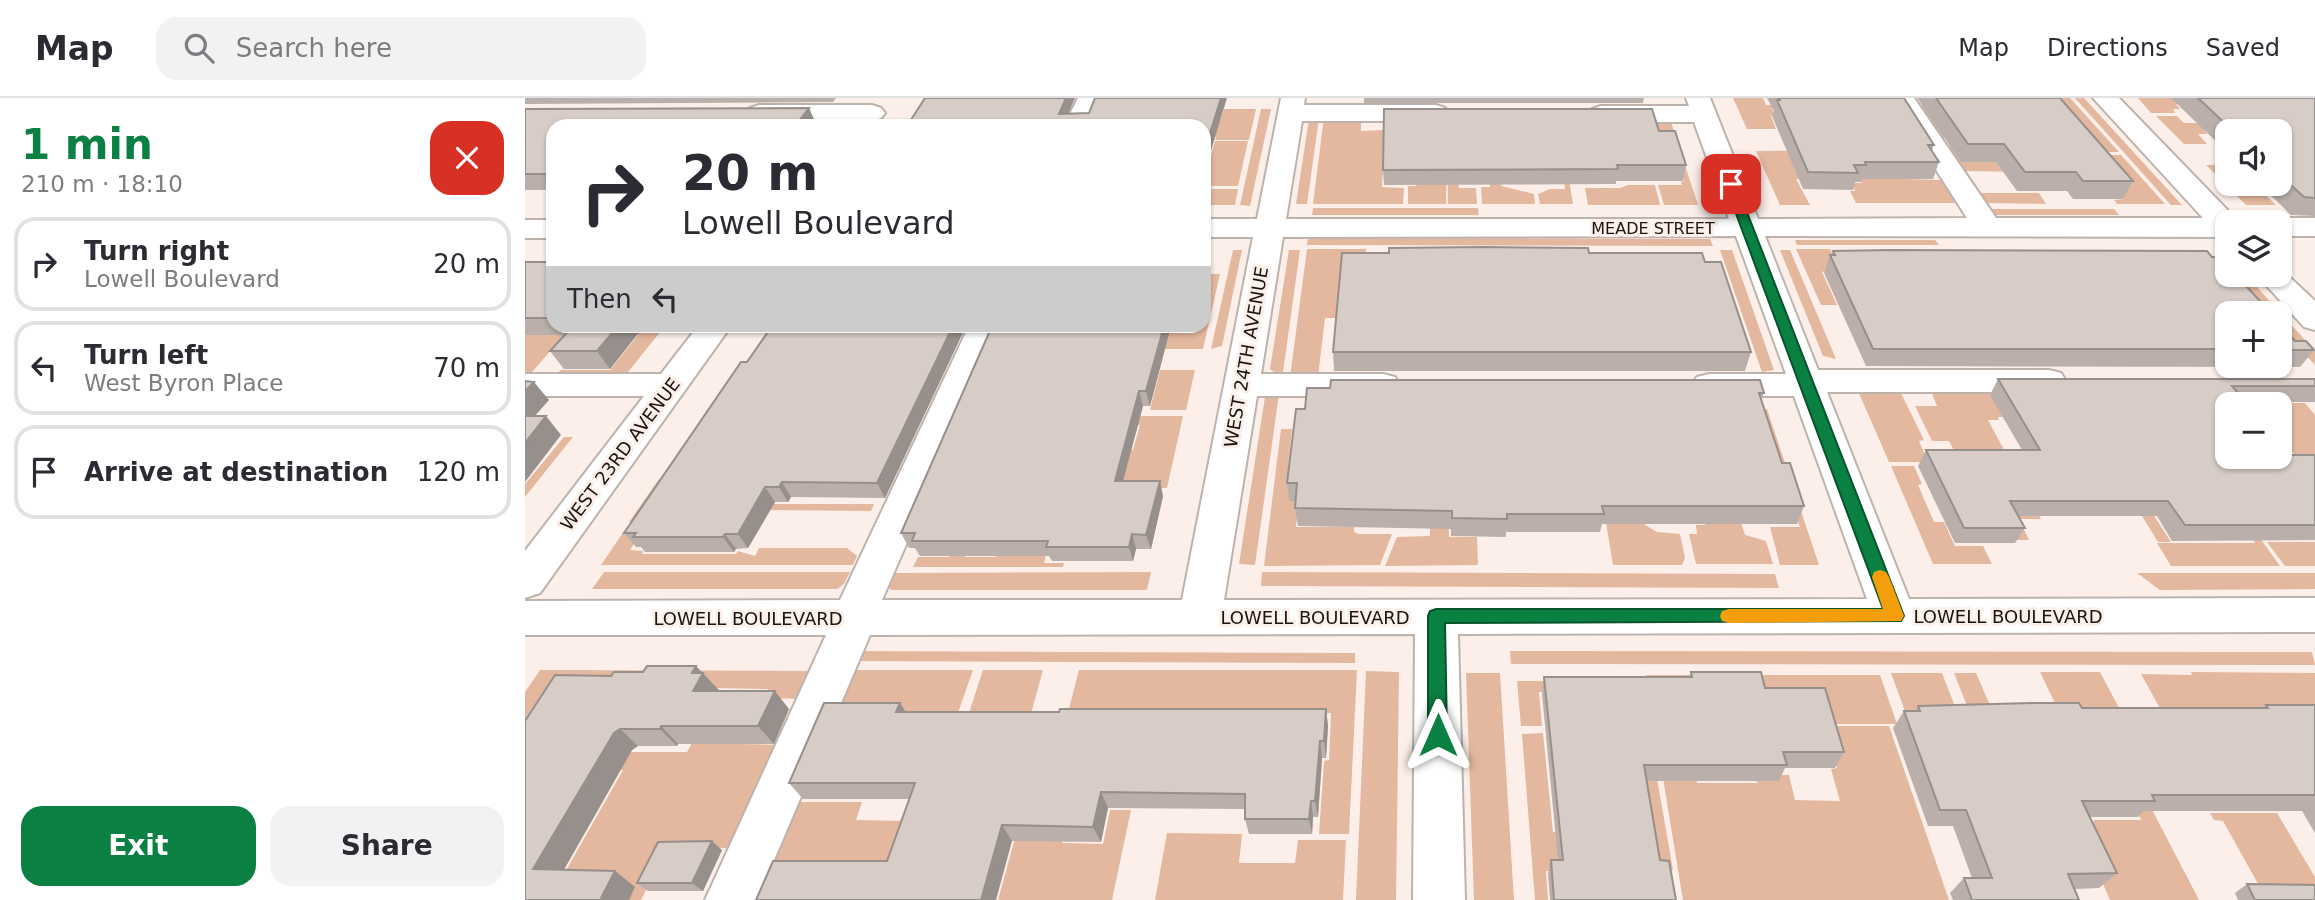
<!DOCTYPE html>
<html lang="en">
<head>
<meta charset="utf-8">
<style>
	body { margin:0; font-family:"DejaVu Sans",sans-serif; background:#f2f2f3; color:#2b2b33; height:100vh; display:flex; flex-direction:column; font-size:26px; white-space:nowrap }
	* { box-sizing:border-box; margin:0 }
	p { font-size:23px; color:#7c7c81 }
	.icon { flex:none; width:38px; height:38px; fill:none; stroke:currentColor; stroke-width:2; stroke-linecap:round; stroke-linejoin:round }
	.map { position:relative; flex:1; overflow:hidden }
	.panel { display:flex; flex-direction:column; background:#fff; width:525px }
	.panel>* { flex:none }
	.guide { position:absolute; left:21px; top:21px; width:665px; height:214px; border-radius:21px; box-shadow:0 2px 5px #0004; background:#fff; color:#2b2b33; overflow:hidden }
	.buttons { position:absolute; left:1690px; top:21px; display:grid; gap:14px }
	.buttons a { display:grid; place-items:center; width:77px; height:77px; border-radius:14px; background:#fff; box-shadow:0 2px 5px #0004; font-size:35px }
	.pin { position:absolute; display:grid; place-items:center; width:60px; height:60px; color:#fff; margin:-30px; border-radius:14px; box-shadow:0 4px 10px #0006 }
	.me { position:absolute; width:77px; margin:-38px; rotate:0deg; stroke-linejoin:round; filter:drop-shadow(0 0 5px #0008) }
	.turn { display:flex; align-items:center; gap:24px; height:147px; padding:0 21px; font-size:32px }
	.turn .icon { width:91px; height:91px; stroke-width:2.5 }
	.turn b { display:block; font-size:49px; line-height:60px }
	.then { display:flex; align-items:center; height:66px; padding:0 21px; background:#0003; gap:14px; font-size:26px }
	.round { display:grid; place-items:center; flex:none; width:74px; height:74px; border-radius:21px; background:#f2f2f3 }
	.head { display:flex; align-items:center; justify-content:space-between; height:119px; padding:0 21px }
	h1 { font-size:42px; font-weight:700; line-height:52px; color:#0b8043 }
	.primary-button { display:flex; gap:14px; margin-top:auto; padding:14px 21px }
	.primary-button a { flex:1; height:80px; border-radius:21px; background:#0b8043; color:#fff; font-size:28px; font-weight:700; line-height:80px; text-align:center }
	.primary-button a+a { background:#f2f2f3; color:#2b2b33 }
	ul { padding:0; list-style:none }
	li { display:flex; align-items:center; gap:21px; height:94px; margin:0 14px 10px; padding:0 7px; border:4px solid #e1e1e2; border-radius:21px }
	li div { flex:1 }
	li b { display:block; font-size:26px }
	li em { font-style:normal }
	header { display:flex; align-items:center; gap:42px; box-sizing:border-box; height:98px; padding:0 35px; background:#fff; border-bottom:2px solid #e1e1e2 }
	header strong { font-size:33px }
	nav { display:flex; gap:38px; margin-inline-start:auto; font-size:24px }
	.search { width:490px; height:63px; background:#f2f2f3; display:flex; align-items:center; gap:18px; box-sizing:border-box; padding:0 24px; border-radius:21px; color:#7c7c81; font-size:26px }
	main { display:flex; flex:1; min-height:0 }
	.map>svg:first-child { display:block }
	.green { fill:#e4b89f }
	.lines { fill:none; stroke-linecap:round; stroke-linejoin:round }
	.minor-casing { stroke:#beb3ac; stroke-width:4 }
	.minor { fill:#fff; fill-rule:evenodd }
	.wall { fill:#baafaa }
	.shaded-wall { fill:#978f8b }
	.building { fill:#d8ccc6; stroke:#978f8b; stroke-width:2 }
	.route { fill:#0b8043; stroke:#07532c; stroke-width:2 }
	.slow { fill:#f59e0b }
	.labels { text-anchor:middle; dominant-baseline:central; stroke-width:6; stroke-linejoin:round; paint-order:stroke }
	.far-street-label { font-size:16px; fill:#191512; stroke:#fcefe9 }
	.street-label { font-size:18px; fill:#191512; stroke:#fcefe9 }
</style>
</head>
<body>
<header>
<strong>Map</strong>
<div class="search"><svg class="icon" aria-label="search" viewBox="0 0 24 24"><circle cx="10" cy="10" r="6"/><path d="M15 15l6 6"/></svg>Search here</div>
<nav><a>Map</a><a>Directions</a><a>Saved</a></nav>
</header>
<main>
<section class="panel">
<div class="head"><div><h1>1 min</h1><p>210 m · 18:10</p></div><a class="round" style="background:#d93025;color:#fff"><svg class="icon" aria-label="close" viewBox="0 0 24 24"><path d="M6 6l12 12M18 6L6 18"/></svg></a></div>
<ul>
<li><svg class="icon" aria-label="right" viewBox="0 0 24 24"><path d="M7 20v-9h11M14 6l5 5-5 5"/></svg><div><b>Turn right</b><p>Lowell Boulevard</p></div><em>20 m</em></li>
<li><svg class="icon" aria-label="left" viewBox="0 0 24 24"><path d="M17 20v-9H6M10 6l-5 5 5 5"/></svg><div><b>Turn left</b><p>West Byron Place</p></div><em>70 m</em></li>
<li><svg class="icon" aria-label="arrive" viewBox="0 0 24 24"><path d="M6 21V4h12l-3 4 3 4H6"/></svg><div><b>Arrive at destination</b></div><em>120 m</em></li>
</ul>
<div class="primary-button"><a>Exit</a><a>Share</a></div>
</section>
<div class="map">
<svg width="1790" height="802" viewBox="0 0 1790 802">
	<rect width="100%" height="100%" fill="#fcefe9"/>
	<!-- green -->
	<g class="green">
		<path d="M1208 0H1238L1241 7H1290L1288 10H1247L1250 17 1246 18 1251 31H1222Z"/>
		<path d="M1508 0H1545L1594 54H1559Z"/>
		<path d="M1550 0H1559L1657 107H1646Z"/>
		<path d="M1613 0H1738L1755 33 1678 30 1682 36H1673L1682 46H1659L1631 18H1652L1659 25H1720L1701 6H1651L1655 11H1648L1650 15H1626Z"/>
		<path d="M1394 7 1424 8 1575 57H1596L1640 106H1592L1589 102 1599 101 1577 75 1439 73 1422 48H1448L1442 40H1416Z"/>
		<path d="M699 11H731L724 42H690L691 39H679L682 21H696Z"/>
		<path d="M736 11H746L725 108 715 107Z"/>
		<path d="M799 19H836V33L859 32 973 51 976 88 1009 96 1010 106H957L956 89H965V84L933 85 934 90H951L952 106H923L922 50 921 106H883V88H891L892 85 859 53 857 89 879 90 878 106H788Z"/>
		<path d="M794 20 782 106H771L784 21Z"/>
		<path d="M1123 21H1145L1173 107H1139L1133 87H1157L1156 84 1159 83 1148 48Z"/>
		<path d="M690 43H723L713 88H679L682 69H679V62H685Z"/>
		<path d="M1361 52 1379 81 1416 82 1431 105H1331L1325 93H1330L1326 85H1337L1332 75 1271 81 1285 107H1255L1231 53Z"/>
		<path d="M1681 67H1703V86H1729L1751 107H1721Z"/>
		<path d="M1039 82H1044L1048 106H1015L1013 96 1025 91H1040Z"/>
		<path d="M1102 87H1130L1135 107H1063L1060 90H1096Z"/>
		<path d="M679 91H713L710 107H679Z"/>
		<path d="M1455 95H1514L1521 106 1462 105Z"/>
		<path d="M788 110H953L954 117H787Z"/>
		<path d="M1463 111H1589L1594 117H1467Z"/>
		<path d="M783 140 1185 141 1188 148 782 147Z"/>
		<path d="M1270 142H1410L1414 147H1272Z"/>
		<path d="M782 151H841L840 170 858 220H800L793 279H765Z"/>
		<path d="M1271 151H1305L1313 169 1297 174 1312 207H1296Z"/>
		<path d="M708 152H717L697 248 686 251Z"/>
		<path d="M764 152H775L758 274H749L745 271Z"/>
		<path d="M1195 152H1207L1249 272 1237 274Z"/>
		<path d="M1255 152H1265L1311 261 1298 258Z"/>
		<path d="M679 176H695L678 251H638L645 228H679Z"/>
		<path d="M1709 177H1721L1790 253V267L1755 229V215H1743Z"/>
		<path d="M0 216 28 228 40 236 7 274H0Z"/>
		<path d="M115 228H140L99 279H26L36 272H85L113 237 108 236Z"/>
		<path d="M635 272H670L661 312H625Z"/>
		<path d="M1711 292H1731L1742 305H1780L1790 317V380L1755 340V306H1722Z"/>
		<path d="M1333 293H1375L1399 342 1394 343 1403 364H1364Z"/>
		<path d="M1406 293H1558L1604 379 1646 444H1633L1612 410 1539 319H1473L1474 322H1463L1516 421H1494L1504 442H1491L1435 364 1424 343H1407L1390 308H1412Z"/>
		<path d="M745 296H754L730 467 714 466 740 299Z"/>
		<path d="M1060 298 1112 422 1132 434 1155 436 1160 460 1157 467H1088Z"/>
		<path d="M1234 311H1242L1294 467H1255L1245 429H1275Z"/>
		<path d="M594 318H658L642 390H530L508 457H521L519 465H539L538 469H388L393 459H424L427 451H442L440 459H471L475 451H490L513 383 437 382 434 387H401L415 356H424L423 360H470L482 329H508L497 360H589L592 352H608L615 327H591Z"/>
		<path d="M756 331H767L763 369H773L764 403H774L771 429H829V434L833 436H867L855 467 739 468Z"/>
		<path d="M39 339H48L0 399V386Z"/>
		<path d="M922 357 924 439H952L953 467 860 468 872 439 905 438V380Z"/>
		<path d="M1366 368H1389L1397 386 1393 387 1409 424H1419L1430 448H1458L1467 466H1408Z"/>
		<path d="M1690 377 1755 468H1646L1632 445H1730L1683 378Z"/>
		<path d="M134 381H149L239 406H349L346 413 236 412 124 425 104 424Z"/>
		<path d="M1176 416 1216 424 1220 437 1241 443 1248 466H1171L1164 436H1172L1171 427H1180Z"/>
		<path d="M99 433H118L105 452 118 453 117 456H211L213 453 230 458 234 450H322L332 458 328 467H76Z"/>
		<path d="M1742 444H1790V468H1760Z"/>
		<path d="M79 474H325L319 486 312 491H67Z"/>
		<path d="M626 474 622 492H366L362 487 367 475Z"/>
		<path d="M737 474 1250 476 1254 490 736 488Z"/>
		<path d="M1612 475H1790V491L1635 492Z"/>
		<path d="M325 553 830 555V565L321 563Z"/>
		<path d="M985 553 1787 554 1790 567 986 566Z"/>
		<path d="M15 572 293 573 279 601 239 600 243 591 186 590 188 584H138L0 687V594Z"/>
		<path d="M325 572H448L428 629 304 620Z"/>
		<path d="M458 572H518L502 630H439Z"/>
		<path d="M554 572H832L824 736H794L799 663 804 662 806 615 540 626Z"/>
		<path d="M841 573 874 574 871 802H831Z"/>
		<path d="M1515 574H1575L1602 625 1537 620Z"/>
		<path d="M1666 574 1790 575V629L1637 614 1616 576 1667 577Z"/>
		<path d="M941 575H975L989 802H949Z"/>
		<path d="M1366 575H1417L1436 624H1384Z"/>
		<path d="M1429 575H1451L1522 738 1450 628Z"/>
		<path d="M1121 577H1186L1166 659 1172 685H1232L1231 677H1264L1270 702 1315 703 1306 671 1312 670 1299 628H1364L1424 802H1158Z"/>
		<path d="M1190 577H1355L1372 626H1299Z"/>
		<path d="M992 583H1055L1056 594H1014L1017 628H996Z"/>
		<path d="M1102 583H1115L1148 772 1021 773 1023 802H1010L997 636 1018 635 1028 734H1127Z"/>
		<path d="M520 631 542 721 537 745 578 746 585 712H606L587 802H473Z"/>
		<path d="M171 638 215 646 260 647 213 750H142L116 802H52L35 783 98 672H59L69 654H162Z"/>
		<path d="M268 704H337L331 722 381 723 356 792 253 802H225Z"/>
		<path d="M1608 704H1623L1674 802H1585L1565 756 1569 722H1616Z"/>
		<path d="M1685 715H1752L1790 779V802L1737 793 1698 723 1689 722Z"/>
		<path d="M642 735 717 736 714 765H770L773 742H821L818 802H630Z"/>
	</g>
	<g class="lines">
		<defs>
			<g id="minor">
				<path d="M553 0H577L565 28H539Z"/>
				<path d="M756 0H780L779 7H911L920 10 924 15 920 20 911 23H777L761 121H1204L1169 24H1076L1067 21 1063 16 1067 11 1076 8H1164L1161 0H1185L1233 121 1442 120 1365 0H1389L1471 120H1678L1568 0H1594L1713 123 1703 124V139L1240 138 1293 272H1524L1536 275 1541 283 1536 291 1524 294H1302L1384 501 1790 500V534L933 536 940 802H888L890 536 345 537 232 802H180L301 537H0V503L315 502 444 228H476L357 502H657L728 139H679V121H732ZM1211 138 1261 276H1184L1172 279 1167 287 1172 295 1184 298H1269L1342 501 699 502 732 298H858L870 295 875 287 870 279 858 276H736L758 139Z"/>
				<path d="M234 7H347L356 10 360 15 356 20 347 23 225 20 221 15 225 10Z"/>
				<path d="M1755 120H1790V138H1755V124H1744Z"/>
				<rect x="0" y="122" width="28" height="18"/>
				<path d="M1755 170 1790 203V232L1779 229 1732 177H1755Z"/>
				<path d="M173 228H206L15 495 0 500V453L119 298H0V276H136Z"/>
			</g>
		</defs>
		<!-- minor casing -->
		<use href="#minor" class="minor-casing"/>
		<!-- minor -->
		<use href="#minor" class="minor"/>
	</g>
	<!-- wall -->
	<g class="wall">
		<path d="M0 0H311L308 4 0 6Z"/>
		<path d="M839 0H1119L1118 5H839Z"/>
		<path d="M1242 0H1379L1409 47 1407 53 1414 64 1408 81H1337L1336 84H1330L1328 92 1278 91 1247 18 1249 13Z"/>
		<path d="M1392 0H1535L1608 83 1598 101H1548L1542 93H1492L1471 64H1436Z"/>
		<path d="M1646 0H1790V118L1766 117 1734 86H1755V33H1703V55Z"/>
		<path d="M284 10 291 26 28 28V92H0V11Z"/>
		<path d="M1134 33 1161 67 1158 83H1091V86L859 87 858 72Z"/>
		<path d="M1308 153 1703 215V268H1755V226L1770 243 1789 252 1775 269 1341 268 1299 175 1305 157H1306Z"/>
		<path d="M864 155H1064L1180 164 1226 254 1220 273H809L808 254Z"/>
		<path d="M0 164H28V228H119L85 271H39L25 253 39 237H0Z"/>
		<path d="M247 228H441L360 400 266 399 263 404H250L223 450 211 451 209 454H120L116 449H111L99 435 222 264Z"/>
		<path d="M646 228 625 308H618L598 383 638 398 626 451H611L608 463H527L524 458H395L390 450H384L376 435Z"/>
		<path d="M1473 281H1790V304H1719L1762 357H1790V442L1647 443 1632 418H1493L1500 430 1490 445H1430L1393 368 1401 352H1497L1465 297Z"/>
		<path d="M1239 295 1236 303 1257 365 1279 408 1272 426H1077L1075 434H981V439L926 438V431L773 428 770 410 771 403H764L762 385 780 311Z"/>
		<path d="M1166 574 1240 590 1319 654 1310 670H1260L1254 683H1122L1135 762 1151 802H1025L1023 776 1026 762H1033L1017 596 1019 579H1164Z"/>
		<path d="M178 575 194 593 264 611 249 646H153L152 648H113L107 652 39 772 90 773 110 789 104 802H0L86 578Z"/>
		<path d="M1741 607H1790V735L1777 713H1619L1613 719H1565L1592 775 1574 790 1550 791 1554 802H1428L1425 795 1439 780H1447L1428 728H1403L1368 630 1379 613H1390L1393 608 1557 610H1738Z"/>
		<path d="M801 611 803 628 801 660H797L793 719H788L787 736H724L720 721V711L583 710 576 744 487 743 385 701H278L264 685 381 614H534Z"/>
		<path d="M197 752 178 793H123L112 785Z"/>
		<path d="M1722 786 1790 802H1713L1710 795Z"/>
	</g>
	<!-- shaded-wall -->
	<g class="shaded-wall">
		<path d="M541 0H550L538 28 534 16Z"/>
		<path d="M696 0H702L679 75V54Z"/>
		<path d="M284 10 291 26 289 28H270Z"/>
		<path d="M93 228H119L85 271 72 253Z"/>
		<path d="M428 228H441L360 400 352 385Z"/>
		<path d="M639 228H646L625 308 621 293Z"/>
		<path d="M9 284 24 302 0 329V293Z"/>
		<path d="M614 293 618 308 594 398 590 383Z"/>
		<path d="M21 318 36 337 0 384V345Z"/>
		<path d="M635 383 638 398 626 451 621 437Z"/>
		<path d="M257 384 266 399 263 404 254 389Z"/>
		<path d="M240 389 250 404 223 450 213 436Z"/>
		<path d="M200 436 211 451 209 454 198 439Z"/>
		<path d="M607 436 611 451 608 463 604 449Z"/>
		<path d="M171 568 194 592 184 611 168 593 167 575Z"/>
		<path d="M250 593 264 611 249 646 233 628Z"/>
		<path d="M375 605 386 622 371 614Z"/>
		<path d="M801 611 803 628 801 660 799 643Z"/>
		<path d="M136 628 153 646 152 648 135 631Z"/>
		<path d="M95 631 113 648 107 652 30 787 8 771 89 635Z"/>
		<path d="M795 643 797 660 793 719 790 703Z"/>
		<path d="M576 694 583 710 576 744 568 729Z"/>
		<path d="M786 703 788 719 787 736 784 721Z"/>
		<path d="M477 727 487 743 471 802H456Z"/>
		<path d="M187 743 197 752 178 793 167 785Z"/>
		<path d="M90 773 110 789 104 802H75Z"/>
	</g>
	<!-- building -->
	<g class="building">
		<path d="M400 0H541L534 16 564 15 570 0H696L679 54V28H382Z"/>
		<path d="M1254 0H1379L1409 47H1403L1414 64H1340L1341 67H1329L1333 75 1283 74 1252 2H1255Z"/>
		<path d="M1411 0H1535L1608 83H1558L1551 74H1500L1479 46H1443Z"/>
		<path d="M1673 0H1790V100L1779 99 1755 77V33H1708Z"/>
		<path d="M284 10 270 28H28V76H0V11Z"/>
		<path d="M859 11H1127L1134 33H1150L1161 67H1092L1093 71 858 72Z"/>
		<path d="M958 149 1063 150 1064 155H1177L1180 164H1196L1226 254H808L817 155H864V150Z"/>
		<path d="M1365 152 1682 153 1687 159H1694L1703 168V177H1711L1746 215H1703V251H1348L1305 157H1310L1308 153Z"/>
		<rect x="0" y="164" width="28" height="56"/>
		<path d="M1755 226 1770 243H1781L1789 252H1755Z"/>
		<path d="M48 228H93L72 253H25Z"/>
		<path d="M247 228H428L352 385 257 384 254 389H240L213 436H200L198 439H108L111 435H99L216 264H222Z"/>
		<path d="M467 228H639L621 293H614L590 383H635L621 437 607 436 604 449H521L523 443H387L390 435H376Z"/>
		<path d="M1473 281H1790V288H1707L1722 306H1703V359H1755V348L1762 357H1790V427H1660L1643 403H1485L1500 430H1439L1401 352H1515Z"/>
		<path d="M806 282H1235L1239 295H1234L1257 365H1265L1279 408H1077L1079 416H982V421L927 420V413L770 410 772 385H762L771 311H780L782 290H805Z"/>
		<path d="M0 283 9 284 0 293Z"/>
		<path d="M0 318H21L0 345Z"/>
		<path d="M122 568H171L167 575H178L168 593H250L233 628H136L135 631H95L89 635 8 771 90 773 75 802H0V623L30 577 86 578 89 574H118Z"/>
		<path d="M1166 574H1236L1240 590H1300L1319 654H1258L1262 667H1119L1135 762 1144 763 1151 802H1029L1026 762H1038L1019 579H1167Z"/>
		<path d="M299 605H375L371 614H534L535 611H801L799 643H795L790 703H786L784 721H720V696L576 694 568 729 477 727 456 802H231L248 763H362L390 685H264Z"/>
		<path d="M1507 605H1554L1557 610H1743L1741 607H1790V697H1627L1630 703H1557L1592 775 1543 776 1554 802H1447L1439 780H1467L1441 712H1415L1379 613H1395L1393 608Z"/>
		<path d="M187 743 167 785H112L133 744Z"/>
		<path d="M1722 786 1790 787V802H1730Z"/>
	</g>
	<!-- route -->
	<path class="route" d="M1202 84 1211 86 1379 518 1376 523 920 525 922 637 920 643 913 646 906 643 903 637V518L905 513 911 511H1358L1200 86Z"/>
	<!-- slow -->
	<path class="slow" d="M1355 472 1361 474 1364 479 1379 518 1376 523 1204 525 1197 523 1195 518 1197 513 1204 511H1358L1347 479 1349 474Z"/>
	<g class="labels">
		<!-- far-street labels -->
		<g class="far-street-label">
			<text x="1128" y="130">MEADE STREET</text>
		</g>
		<!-- street labels -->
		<g class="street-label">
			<text transform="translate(721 259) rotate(-80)">WEST 24TH AVENUE</text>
			<text transform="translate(95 356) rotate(-53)">WEST 23RD AVENUE</text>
			<text x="1483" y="518">LOWELL BOULEVARD</text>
			<text x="790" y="519">LOWELL BOULEVARD</text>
			<text x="223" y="520">LOWELL BOULEVARD</text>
		</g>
	</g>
</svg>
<div class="buttons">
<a><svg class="icon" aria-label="sound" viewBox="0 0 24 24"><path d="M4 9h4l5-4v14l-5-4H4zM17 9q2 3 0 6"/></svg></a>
<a><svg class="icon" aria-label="layers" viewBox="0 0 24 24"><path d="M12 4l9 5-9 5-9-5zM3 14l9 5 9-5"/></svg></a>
<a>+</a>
<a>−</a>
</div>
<div class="pin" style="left:1206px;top:86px;background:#d93025"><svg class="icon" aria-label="arrive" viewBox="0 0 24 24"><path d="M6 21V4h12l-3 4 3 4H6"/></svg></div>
<svg class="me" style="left:913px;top:637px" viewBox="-20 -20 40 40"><path d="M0-17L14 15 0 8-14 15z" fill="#0b8043" stroke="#fff" stroke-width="4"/></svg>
<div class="guide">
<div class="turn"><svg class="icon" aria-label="right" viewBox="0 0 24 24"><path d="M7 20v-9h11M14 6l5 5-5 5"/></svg><div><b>20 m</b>Lowell Boulevard</div></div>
<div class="then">Then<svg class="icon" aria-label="left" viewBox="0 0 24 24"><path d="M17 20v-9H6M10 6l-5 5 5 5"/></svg></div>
</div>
</div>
</main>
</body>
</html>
